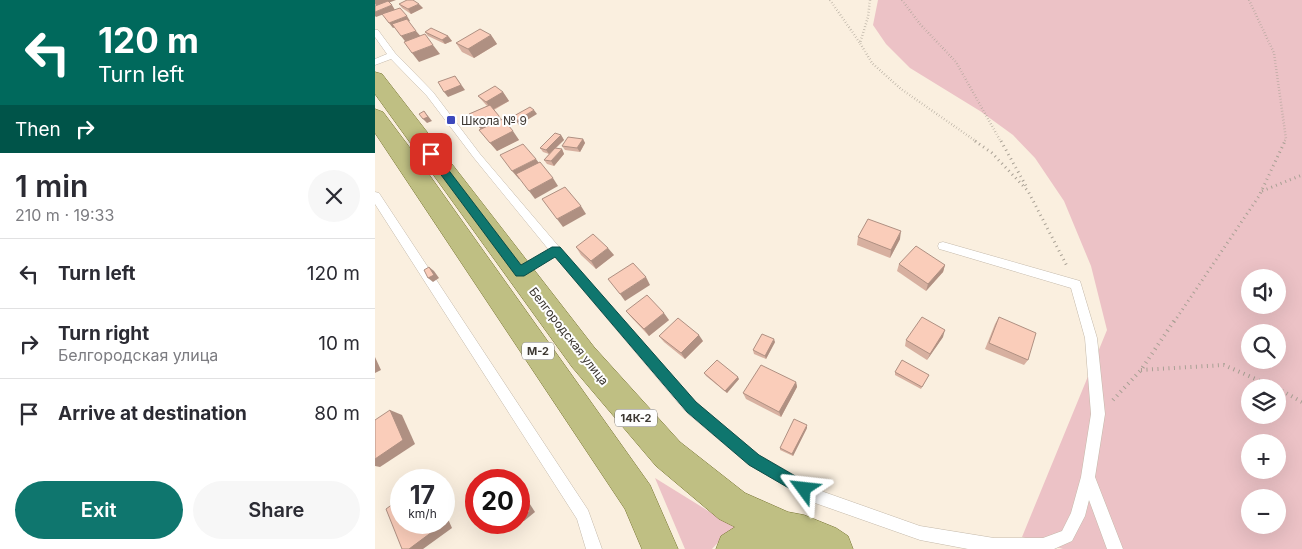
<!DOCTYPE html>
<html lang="en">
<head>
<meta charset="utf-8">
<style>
	body { margin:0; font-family:Inter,sans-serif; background:#f7f7f7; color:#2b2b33; height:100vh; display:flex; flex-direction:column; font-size:19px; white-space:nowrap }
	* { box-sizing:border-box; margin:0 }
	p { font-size:16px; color:#7c7c81 }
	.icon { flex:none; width:28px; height:28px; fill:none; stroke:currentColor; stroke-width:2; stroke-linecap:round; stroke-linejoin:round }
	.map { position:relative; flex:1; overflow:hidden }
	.details { display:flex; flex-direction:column; background:#fff; width:375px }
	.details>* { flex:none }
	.guide { background:#00695c; color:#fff; overflow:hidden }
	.tools { position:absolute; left:866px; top:269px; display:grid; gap:10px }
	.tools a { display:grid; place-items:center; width:45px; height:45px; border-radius:50%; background:#fff; box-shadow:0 5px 20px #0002; font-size:25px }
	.speed { position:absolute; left:15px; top:469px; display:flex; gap:10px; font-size:25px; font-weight:700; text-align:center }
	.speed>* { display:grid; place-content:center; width:65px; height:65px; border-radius:50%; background:#fff; box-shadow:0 5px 20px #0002; line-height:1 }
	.speed small { font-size:12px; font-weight:400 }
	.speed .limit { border:8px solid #d22; background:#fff; color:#111 }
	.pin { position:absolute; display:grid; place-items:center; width:42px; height:42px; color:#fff; margin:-21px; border-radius:10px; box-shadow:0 2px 8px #0006 }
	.me { position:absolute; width:55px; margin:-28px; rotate:300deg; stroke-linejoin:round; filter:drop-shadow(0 0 4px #0008) }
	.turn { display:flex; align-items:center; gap:18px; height:105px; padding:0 15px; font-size:22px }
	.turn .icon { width:65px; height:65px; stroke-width:2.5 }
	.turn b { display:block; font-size:35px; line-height:42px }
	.then { display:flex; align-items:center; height:48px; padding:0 15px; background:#0003; gap:10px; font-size:19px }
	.round { display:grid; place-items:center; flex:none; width:52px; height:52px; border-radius:26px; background:#f7f7f7 }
	.overview { display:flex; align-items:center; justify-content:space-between; height:85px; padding:0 15px }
	h1 { font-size:30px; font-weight:600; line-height:38px }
	.button { display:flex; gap:10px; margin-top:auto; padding:10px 15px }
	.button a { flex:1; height:58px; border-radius:30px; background:#0f766e; color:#fff; font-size:20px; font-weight:600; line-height:58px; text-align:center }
	.button a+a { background:#f7f7f7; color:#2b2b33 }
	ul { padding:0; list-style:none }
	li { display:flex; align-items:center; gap:15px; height:70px; padding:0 15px; border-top:1px solid #e1e1e2 }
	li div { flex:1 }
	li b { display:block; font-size:19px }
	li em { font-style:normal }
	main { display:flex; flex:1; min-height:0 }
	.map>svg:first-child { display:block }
	.green { fill:#ecc2c6; fill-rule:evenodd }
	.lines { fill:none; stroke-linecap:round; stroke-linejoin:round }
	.service-casing { stroke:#c4b9aa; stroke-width:1 }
	.primary-casing { stroke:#767431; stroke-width:1 }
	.path-far2 { stroke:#a8a094; stroke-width:2.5; stroke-dasharray:0.5 2.5; stroke-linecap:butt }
	.path-far1 { stroke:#a8a094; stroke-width:3; stroke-dasharray:1 4; stroke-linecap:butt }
	.path { stroke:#a8a094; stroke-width:4; stroke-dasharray:1 4.5; stroke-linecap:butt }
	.service { fill:#fff; fill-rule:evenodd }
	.primary { fill:#bfbf83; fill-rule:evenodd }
	.wall { fill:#d7b0a0 }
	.shaded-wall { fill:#af9082 }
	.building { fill:#facdba; stroke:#af9082 }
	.route { fill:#0f766e; stroke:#0a4d48 }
	.poi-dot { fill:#3c48bc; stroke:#fefefe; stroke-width:2 }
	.labels { text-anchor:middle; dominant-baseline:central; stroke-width:4; stroke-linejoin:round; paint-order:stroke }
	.shield { fill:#fefefe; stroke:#76736e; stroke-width:1 }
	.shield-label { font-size:11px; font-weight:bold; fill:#3c3731 }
	.poi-label { font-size:12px; fill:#3c3731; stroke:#fefefe; text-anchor:start }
	.street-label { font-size:12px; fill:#3c3731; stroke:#fefefe }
</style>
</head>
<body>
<main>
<section class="details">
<div class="guide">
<div class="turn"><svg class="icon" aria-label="left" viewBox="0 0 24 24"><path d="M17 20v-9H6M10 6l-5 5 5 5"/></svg><div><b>120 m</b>Turn left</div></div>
<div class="then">Then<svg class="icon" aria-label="right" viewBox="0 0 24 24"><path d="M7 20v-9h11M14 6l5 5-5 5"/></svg></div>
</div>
<div class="overview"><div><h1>1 min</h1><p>210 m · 19:33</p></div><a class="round"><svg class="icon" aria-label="close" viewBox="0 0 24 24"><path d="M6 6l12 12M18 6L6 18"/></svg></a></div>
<ul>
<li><svg class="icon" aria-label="left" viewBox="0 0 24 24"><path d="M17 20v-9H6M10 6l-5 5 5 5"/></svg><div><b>Turn left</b></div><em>120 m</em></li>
<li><svg class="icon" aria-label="right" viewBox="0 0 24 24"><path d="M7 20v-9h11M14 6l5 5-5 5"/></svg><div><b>Turn right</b><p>Белгородская улица</p></div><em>10 m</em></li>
<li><svg class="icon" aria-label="arrive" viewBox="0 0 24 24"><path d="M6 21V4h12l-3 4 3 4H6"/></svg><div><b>Arrive at destination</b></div><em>80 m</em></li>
</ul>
<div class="button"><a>Exit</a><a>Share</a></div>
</section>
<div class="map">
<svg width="927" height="549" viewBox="0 0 927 549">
	<rect width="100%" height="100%" fill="#faefdf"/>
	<!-- green -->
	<g class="green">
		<path d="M503 0H927V549H688L647 537 732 330 716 266 689 201 660 158 638 135 605 111 535 68 511 44 498 25ZM875 278H902V305H875ZM875 332H902V360H875ZM875 388H902V415H875ZM875 442H902V470H875ZM875 498H902V525H875Z"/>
		<path d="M280 478 364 530 348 537 337 549H310Z"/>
	</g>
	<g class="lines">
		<defs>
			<g id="service">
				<path d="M0 30H3L20 53 58 92 105 154 185 248 321 402 384 455 449 492 545 526 619 538H668L687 531 696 513 706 477 716 414 710 338 696 288 568 250 564 249 563 246 564 243 568 242 705 281 722 338 730 414 720 477 748 549H732L714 500 710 516 697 541 679 549H593L545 540 440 503 374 465 311 412 180 257 149 275H141L139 272 141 269 174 250 99 158 52 96 16 59 0 65V59L12 54 0 37Z"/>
				<path d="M0 192 4 193 213 510 227 549H211L202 519 0 204Z"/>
			</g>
			<g id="primary">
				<path d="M0 72 7 74 219 347 305 442 370 493 413 512 429 515 461 528 473 536 478 549H341L346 536 360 527 344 519 281 466 197 367 0 94Z"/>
				<path d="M0 109 8 112 38 152 275 485 303 549H267L250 509 0 133Z"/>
			</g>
		</defs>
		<!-- service casing -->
		<use href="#service" class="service-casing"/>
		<!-- primary casing -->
		<use href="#primary" class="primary-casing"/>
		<!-- path-far2 -->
		<g class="path-far2">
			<path d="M455 0 485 43"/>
			<path d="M495 0 493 17 485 43 497 63 526 89 602 142"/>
			<path d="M527 0 545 24 581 62 626 142"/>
			<path d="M874 0 899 53 911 139 909 142"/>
		</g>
		<!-- path-far1 -->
		<g class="path-far1">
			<path d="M600 141 617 153 653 191 693 268"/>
			<path d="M626 141 651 186"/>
			<path d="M887 191 927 175"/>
			<path d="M799 322 884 196 910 141"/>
		</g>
		<!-- path -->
		<g class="path">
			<path d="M766 370 849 365 901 388"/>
			<path d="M902 388 927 402"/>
			<path d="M738 400 766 370 799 321"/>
		</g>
		<!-- service -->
		<use href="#service" class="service"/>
		<!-- primary -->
		<use href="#primary" class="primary"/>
	</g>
	<!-- wall -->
	<g class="wall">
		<path d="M24 4 48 8 36 14 27 8Z"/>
		<path d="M50 32 73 36 77 41 70 44 53 36Z"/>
		<path d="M116 35 122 44 99 58 87 52 81 43Z"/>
		<path d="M128 92 134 101 119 110 144 140 122 151 104 130 106 129 94 114 112 106 103 96Z"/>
		<path d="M186 135 189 140 181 148 187 149 189 154 179 166 172 164 169 160 174 154 168 152 165 148Z"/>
		<path d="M208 139 210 143 205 152 190 150 187 146Z"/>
		<path d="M483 237 525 239 515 258 482 245Z"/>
		<path d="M201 247 239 255 221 269 206 255Z"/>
		<path d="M524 264 570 265 568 272 551 291 522 271Z"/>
		<path d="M251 311 294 320 274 336 256 317Z"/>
		<path d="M624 317 653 360 649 365 610 349 620 324Z"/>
		<path d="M284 336 328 341 310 359 289 342Z"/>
		<path d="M568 337 552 360 530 346 531 340Z"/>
		<path d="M400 342 391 359 379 354 378 350Z"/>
		<path d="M520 372 554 375 546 389 520 375Z"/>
		<path d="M329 373 364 379 352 393 331 376Z"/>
		<path d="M421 382 422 387 406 417 371 399 368 393Z"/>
		<path d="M432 428 418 456 405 450V448Z"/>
	</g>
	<!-- shaded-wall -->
	<g class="shaded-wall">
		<path d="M0 0H21L2 7 0 4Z"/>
		<path d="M44 4 48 8 36 14 33 9Z"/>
		<path d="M17 5 20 10 1 17 0 16V12Z"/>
		<path d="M32 16 35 21 18 28 14 23Z"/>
		<path d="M41 31 48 39 33 45 26 36Z"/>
		<path d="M116 35 122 44 99 58 93 49Z"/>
		<path d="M73 36 77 41 70 44 67 40Z"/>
		<path d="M58 45 65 54 44 62 37 53Z"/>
		<path d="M80 76 90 90 73 97 69 92Z"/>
		<path d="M128 92 134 101 117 110 111 102Z"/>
		<path d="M159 110 162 114 144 125 141 121Z"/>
		<path d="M49 111 57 121 52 123 48 119Z"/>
		<path d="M124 116 130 125 110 134 103 126Z"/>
		<path d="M138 131 144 140 122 151 115 143Z"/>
		<path d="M186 135 189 140 174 154 171 150Z"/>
		<path d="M208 139 210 143 205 152 202 148Z"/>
		<path d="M187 149 189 154 179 166 176 161Z"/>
		<path d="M161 159 167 167 144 179 137 171Z"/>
		<path d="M178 178 183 186 160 199 154 191Z"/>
		<path d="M206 206 211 214 188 227 182 219Z"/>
		<path d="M526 231 525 239 515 258 516 250Z"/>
		<path d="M233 248 239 255 221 269 216 261Z"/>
		<path d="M570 265 568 272 551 291 553 284Z"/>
		<path d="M54 267 59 271 64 278 58 282 53 278Z"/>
		<path d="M271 277 275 285 250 301 245 294Z"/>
		<path d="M289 313 294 320 274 336 269 329Z"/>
		<path d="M570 330 568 337 552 360 555 354Z"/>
		<path d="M324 335 328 341 310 359 306 353Z"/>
		<path d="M399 339 400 342 391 359 390 356Z"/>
		<path d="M0 357 6 370 0 373Z"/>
		<path d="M363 377 364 379 352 393 350 391Z"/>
		<path d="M421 382 422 387 406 417 404 412Z"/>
		<path d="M15 410 27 415 40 444 5 467 0 466V459Z"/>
		<path d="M432 425V428L418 456 417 454Z"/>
		<path d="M146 497 151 498 160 512 149 521 144 520Z"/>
		<path d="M69 510 77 528 48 549H34L64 522H69Z"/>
	</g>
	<!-- building -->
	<g class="building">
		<path d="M32 0H38L44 4 33 9 24 4Z"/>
		<path d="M13 1 17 5 0 12V6Z"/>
		<path d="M25 8 32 16 14 23 7 14Z"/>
		<path d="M32 19 41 31 26 36 17 24Z"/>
		<path d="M56 28 73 36 67 40 50 32Z"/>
		<path d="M105 29 116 35 93 49 81 43Z"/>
		<path d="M50 34 58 45 37 53 29 42Z"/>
		<path d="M80 76 86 85 69 92 63 82Z"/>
		<path d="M120 86 128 92 111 102 103 96Z"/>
		<path d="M115 105 124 116 103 126 94 114Z"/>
		<path d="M155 107 159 110 141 121 137 117Z"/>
		<path d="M49 111 53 117 48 119 44 114Z"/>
		<path d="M128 119 138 131 115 143 104 130Z"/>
		<path d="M180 133 186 135 171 150 165 148Z"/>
		<path d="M193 137 208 139 202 148 187 146Z"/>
		<path d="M148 144 161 159 137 171 125 155Z"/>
		<path d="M180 148 187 149 176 161 169 160Z"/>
		<path d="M165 162 178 178 154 191 141 174Z"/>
		<path d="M190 187 206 206 182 219 167 199Z"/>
		<path d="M493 219 526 231 516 250 483 237Z"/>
		<path d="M218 234 233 248 216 261 201 247Z"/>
		<path d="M541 246 570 265 553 284 524 264Z"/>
		<path d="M258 263 271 277 245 294 233 279Z"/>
		<path d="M54 267 59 275 53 278 49 270Z"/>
		<path d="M272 295 289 313 269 329 251 311Z"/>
		<path d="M547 317 570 330 555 354 531 340Z"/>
		<path d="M624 317 661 333 653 360 614 343Z"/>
		<path d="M303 318 324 335 306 353 284 336Z"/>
		<path d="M387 334 399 339 390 356 378 350Z"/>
		<path d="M342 360 363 377 350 391 329 373Z"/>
		<path d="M527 360 554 375 547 387 520 372Z"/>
		<path d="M386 365 421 382 404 412 368 393Z"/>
		<path d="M15 410 28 440 0 459V420Z"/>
		<path d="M419 419 432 425 417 454 405 448Z"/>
		<path d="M146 497 155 511 144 520V498Z"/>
		<path d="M26 498V522H64L65 526 34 549H27L11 509Z"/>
	</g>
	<!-- route -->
	<path class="route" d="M56 150 59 151 146 265 177 247H185L321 402 384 455 434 484 436 489 434 494 429 496 424 494 374 465 312 412 180 257 149 276H141L52 156V151Z"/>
	<!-- markers -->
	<rect class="poi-dot" x="71" y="115" width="10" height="10" rx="2.5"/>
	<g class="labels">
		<!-- shield labels -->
		<g class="shield">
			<rect x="147" y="342.5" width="32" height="17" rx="4"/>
			<rect x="240" y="409.5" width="42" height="17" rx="4"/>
		</g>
		<g class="shield-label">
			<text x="163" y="351">М-2</text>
			<text x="261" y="418">14К-2</text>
		</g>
		<!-- poi labels -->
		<g class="poi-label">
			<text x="86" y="120">Школа № 9</text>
		</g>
		<!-- street labels -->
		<g class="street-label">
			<text transform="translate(194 336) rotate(52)">Белгородская улица</text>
		</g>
	</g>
</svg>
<div class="tools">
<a><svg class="icon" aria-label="sound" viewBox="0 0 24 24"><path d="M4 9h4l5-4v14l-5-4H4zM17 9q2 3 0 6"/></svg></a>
<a><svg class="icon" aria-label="search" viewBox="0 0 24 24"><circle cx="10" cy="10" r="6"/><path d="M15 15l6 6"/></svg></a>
<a><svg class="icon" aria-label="layers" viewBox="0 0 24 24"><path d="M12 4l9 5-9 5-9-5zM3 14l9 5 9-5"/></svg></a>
<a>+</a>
<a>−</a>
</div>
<div class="speed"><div>17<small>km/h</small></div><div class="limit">20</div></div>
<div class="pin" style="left:56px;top:154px;background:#d93025"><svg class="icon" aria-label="arrive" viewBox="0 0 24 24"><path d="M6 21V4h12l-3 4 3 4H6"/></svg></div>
<svg class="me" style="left:429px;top:489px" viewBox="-20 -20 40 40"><path d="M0-17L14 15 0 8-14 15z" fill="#0f766e" stroke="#fff" stroke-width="4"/></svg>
</div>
</main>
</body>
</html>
